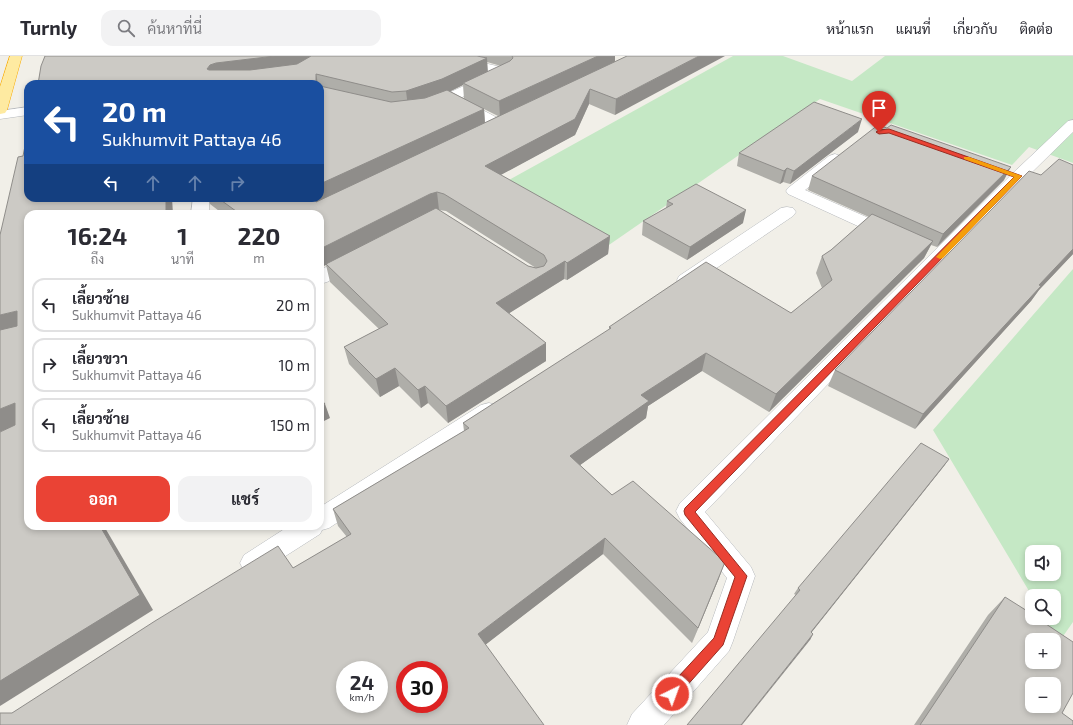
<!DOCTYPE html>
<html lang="th">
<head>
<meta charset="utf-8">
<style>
	body { margin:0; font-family:"Exo 2",Sarabun,sans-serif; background:#f2f2f3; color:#2b2b33; height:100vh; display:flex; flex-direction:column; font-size:15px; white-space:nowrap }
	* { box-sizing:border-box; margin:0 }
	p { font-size:13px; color:#7c7c81 }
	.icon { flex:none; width:22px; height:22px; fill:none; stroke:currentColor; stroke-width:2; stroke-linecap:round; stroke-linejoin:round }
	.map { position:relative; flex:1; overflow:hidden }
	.side { position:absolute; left:24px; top:154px; width:300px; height:320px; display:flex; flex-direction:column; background:#fff; border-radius:12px; box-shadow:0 2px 6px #0003 }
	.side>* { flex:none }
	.top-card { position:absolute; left:24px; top:24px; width:300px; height:122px; border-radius:12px; box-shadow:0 2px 6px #0003; background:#1a4fa0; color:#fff; overflow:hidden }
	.buttons { position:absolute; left:1025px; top:489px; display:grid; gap:8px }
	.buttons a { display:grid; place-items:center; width:36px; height:36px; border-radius:8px; background:#fff; box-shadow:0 2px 6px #0003; font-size:20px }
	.speed { position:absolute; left:336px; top:605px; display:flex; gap:8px; font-size:20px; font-weight:700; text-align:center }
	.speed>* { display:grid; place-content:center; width:52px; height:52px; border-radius:50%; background:#fff; box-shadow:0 2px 6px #0003; line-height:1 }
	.speed small { font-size:10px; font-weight:400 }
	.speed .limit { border:6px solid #d22; background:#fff; color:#111 }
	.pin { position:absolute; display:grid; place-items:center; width:34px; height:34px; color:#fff; margin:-41px -17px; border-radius:50% 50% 50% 0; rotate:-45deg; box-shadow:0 0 4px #0007 }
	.pin .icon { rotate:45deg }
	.me { position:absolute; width:44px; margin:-22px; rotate:42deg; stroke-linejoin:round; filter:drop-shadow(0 0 3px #0008) }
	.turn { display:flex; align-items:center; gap:14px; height:84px; padding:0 12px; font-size:18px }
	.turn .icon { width:52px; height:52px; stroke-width:2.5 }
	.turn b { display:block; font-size:28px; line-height:34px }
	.lanes { display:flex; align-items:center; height:38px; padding:0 12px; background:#0003; justify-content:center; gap:20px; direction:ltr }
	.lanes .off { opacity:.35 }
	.eta { display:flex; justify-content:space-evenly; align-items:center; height:68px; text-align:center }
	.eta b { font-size:24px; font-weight:700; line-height:28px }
	.cta { display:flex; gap:8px; margin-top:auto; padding:8px 12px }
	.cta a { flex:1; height:46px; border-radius:12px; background:#ea4335; color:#fff; font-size:16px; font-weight:700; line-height:46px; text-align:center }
	.cta a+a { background:#f2f2f3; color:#2b2b33 }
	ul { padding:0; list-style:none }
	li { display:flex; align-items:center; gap:12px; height:54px; margin:0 8px 6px; padding:0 4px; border:2px solid #e1e1e2; border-radius:12px }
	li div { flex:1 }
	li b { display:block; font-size:15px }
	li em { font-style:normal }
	header { display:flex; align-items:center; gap:24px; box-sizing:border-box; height:56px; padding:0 20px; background:#fff; border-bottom:1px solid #e1e1e2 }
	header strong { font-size:19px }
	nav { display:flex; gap:22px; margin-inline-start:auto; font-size:14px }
	.search { width:280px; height:36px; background:#f2f2f3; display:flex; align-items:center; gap:10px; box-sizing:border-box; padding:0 14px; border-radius:12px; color:#7c7c81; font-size:15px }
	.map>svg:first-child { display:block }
	.green { fill:#c5e8c5; fill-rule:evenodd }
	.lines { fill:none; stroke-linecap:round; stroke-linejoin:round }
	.minor-casing { stroke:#b5b8bc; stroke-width:1 }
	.trunk-casing { stroke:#f9ab00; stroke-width:1 }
	.minor { fill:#fff; fill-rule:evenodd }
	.trunk { fill:#feeaa1; fill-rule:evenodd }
	.wall { fill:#afaea9; fill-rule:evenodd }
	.shaded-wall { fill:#8f8d8a }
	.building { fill:#cccac5; stroke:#8f8d8a; fill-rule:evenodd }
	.route { fill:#ea4335; stroke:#982c22 }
	.slow { fill:#f59e0b }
</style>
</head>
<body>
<header>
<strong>Turnly</strong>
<div class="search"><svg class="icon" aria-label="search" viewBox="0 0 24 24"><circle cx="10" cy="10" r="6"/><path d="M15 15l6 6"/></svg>ค้นหาที่นี่</div>
<nav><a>หน้าแรก</a><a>แผนที่</a><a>เกี่ยวกับ</a><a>ติดต่อ</a></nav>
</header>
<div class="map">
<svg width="1073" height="669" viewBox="0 0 1073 669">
	<rect width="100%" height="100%" fill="#f1efe8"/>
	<!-- green -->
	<g class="green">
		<path d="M733 0H783L852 25 885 0H1073V107L1029 91 1012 109 820 43 606 191 500 129Z"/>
		<path d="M1073 213V566L1059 586 1045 562H1054V540H1032L933 374ZM1032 496H1054V518H1032Z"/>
	</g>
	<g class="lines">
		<defs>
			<g id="minor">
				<path d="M430 0H453L510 13 512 16 510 19 458 43 464 44 505 66 507 69 505 72 500 73 495 72 454 50 452 47 453 45 428 53 423 52 421 49 423 46 444 39 492 17 432 3Z"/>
				<path d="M28 51V59L0 63V55Z"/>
				<path d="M1073 64V76L1025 123 705 456 751 511 755 520 733 585 729 595 664 669H627L632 658 708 576 727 522 680 463 676 455 680 447 1013 117 1068 65Z"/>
				<path d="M835 98 841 100 843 103 841 106 805 134 896 174 899 178 896 182 890 183 884 182 788 138 786 135 788 132 829 100Z"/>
				<path d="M193 142H209V158H191Z"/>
				<path d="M787 151 793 152 796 156 793 160 693 228 686 230 679 228 677 224 679 220 781 152Z"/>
				<path d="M354 198 360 200 363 204 360 208 327 226 320 228V214L348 200Z"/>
				<path d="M489 347 497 349 500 355 497 361 329 472 322 474 320 478 262 515 253 519 244 515 240 507 244 499 289 470H320V451L481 349Z"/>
			</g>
			<path id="trunk" d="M10 0H22L7 54 5 57 0 58V31Z"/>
		</defs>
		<!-- minor casing -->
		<use href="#minor" class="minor-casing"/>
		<!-- trunk casing -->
		<use href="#trunk" class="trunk-casing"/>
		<!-- minor -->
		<use href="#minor" class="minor"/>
		<!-- trunk -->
		<use href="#trunk" class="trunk"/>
	</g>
	<!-- wall -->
	<g class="wall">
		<path d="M45 0H615V6L627 0 615 59 589 48 575 79 500 119 610 180 608 198 567 224 564 223 509 257 546 287V305L448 367 428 347 421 352 399 330 380 341 349 308 344 291 379 273 330 226 326 209 320 158H223L210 148 208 142H320V28H38ZM487 6 501 10 487 16ZM463 29 464 43 450 35ZM484 53 498 60 485 67ZM439 154 446 155 536 212 528 210Z"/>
		<path d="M858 76 790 128 783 126 780 128 737 110 739 97Z"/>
		<path d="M1073 109V198L1039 234 1031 245 915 373 828 330 835 314 1041 119Z"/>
		<path d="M812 120 1004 124 937 191 931 189 924 202 769 356 702 315 648 350 646 362 580 409 612 439 719 522 692 587 603 498 486 588 12 657 293 512 347 481 338 470 333 453 464 375 463 367 609 274V271L791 257 822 232 816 217 822 200 831 194 869 161 808 134Z"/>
		<path d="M667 145 743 167 687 204 642 179 643 165 666 152Z"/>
		<path d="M949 403 944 410 811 577 813 578 810 584 796 539 794 538 798 532Z"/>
		<path d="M1005 541 1062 657 1073 669H914L988 559Z"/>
	</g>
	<!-- shaded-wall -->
	<g class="shaded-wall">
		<path d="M275 0H316L292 14 221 23 207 13 210 9 216 7Z"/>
		<path d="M598 0H615V7L500 61 499 45Z"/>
		<path d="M699 0H725L615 59 616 43Z"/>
		<path d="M487 2 488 17 463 27V29L443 39 408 51 406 35Z"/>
		<path d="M316 18 318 28H316Z"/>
		<path d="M590 33 589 48 575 79 486 127 485 110Z"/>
		<path d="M484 53 485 69 305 157 301 142H320V128Z"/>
		<path d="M862 63 858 76 790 128 794 115Z"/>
		<path d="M1011 111 1004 124 937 191 943 178Z"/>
		<path d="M787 112 783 126 780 128 784 115Z"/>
		<path d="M437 136 439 154 432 155 320 212V193L430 138Z"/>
		<path d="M166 142H172L173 158H166Z"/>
		<path d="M746 154 743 167 687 204 690 191Z"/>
		<path d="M610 180 608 198 567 224V207Z"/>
		<path d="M933 185 924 202 769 356 776 338Z"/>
		<path d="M1073 193V198L1039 234 1031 245 915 373 923 358 1039 229Z"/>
		<path d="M565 205 564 223 497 265 496 247Z"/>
		<path d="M17 255 28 271 0 279V259Z"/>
		<path d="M546 287V305L448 367 446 350Z"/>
		<path d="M706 297 702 315 648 350 646 362 569 417 570 400 641 339Z"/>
		<path d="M395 312 399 330 380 341 376 323Z"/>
		<path d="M425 330 428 347 421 352 418 334Z"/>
		<path d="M15 347 28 364 0 376V353Z"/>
		<path d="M325 348 330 362 320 367V351Z"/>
		<path d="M949 403 944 410 807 582 811 576Z"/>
		<path d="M100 470H104L153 554 0 650V625Z"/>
		<path d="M605 482 603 498 480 593 478 578Z"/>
		<path d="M725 506 719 522 692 587 698 572Z"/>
		<path d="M813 578 810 584 742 669H741Z"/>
	</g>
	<!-- building -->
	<g class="building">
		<path d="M45 0H275L216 7 210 9 207 13 209 14H250L297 8 311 0H477L487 2 442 23 406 35 392 36 316 18V28H38L41 10Z"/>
		<path d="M512 0H598L499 45 463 27 510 5 513 2Z"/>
		<path d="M627 0H699L616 43 590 33 575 63 485 110 610 180 567 207 565 205 496 247 546 287 446 350 425 330 418 334 395 312 376 323 344 291 388 268 326 208 436 152 528 210 536 212 544 210 547 205 544 199 444 138 437 136 430 138 320 193V158H240L218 142H315L316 146Z"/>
		<path d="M320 30 391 46 425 42 447 34 484 53 320 128Z"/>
		<path d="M814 46 862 63 794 115 787 112 784 115 739 97Z"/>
		<path d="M878 69 887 72 891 69 1011 111 943 178 812 120Z"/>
		<path d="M28 75V142H166V158H28V470H100L140 539 0 625V376L15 369V347L0 353V274L17 270V255L0 259V179L18 101 23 100Z"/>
		<path d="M1059 103 1073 109V193L1039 229 1041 230 923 358 835 314 1029 115 1041 119Z"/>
		<path d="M696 128 746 154 690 191 643 165 673 148 667 145Z"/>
		<path d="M872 158 933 185 776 338 706 297 641 339 649 345 570 400 612 439 633 425 725 506 698 572 605 482 478 578 544 669H0V657H12L155 565 278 490 293 512 351 478 333 453 469 372 463 367 611 272 609 271 706 206 791 257 832 224 822 200 831 194ZM345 614H379V648H345ZM405 614H439V648H405Z"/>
		<path d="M320 342 325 348 320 351Z"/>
		<path d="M921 387 949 403 811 576 813 578 741 669H687L800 534 798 532Z"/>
		<path d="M1005 541 1032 558V562H1037L1073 586V637L1062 657 1073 665V669H920ZM1032 584H1054V606H1032ZM1032 628H1054V650H1032Z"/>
	</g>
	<!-- route -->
	<path class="route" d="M889 73 1022 120 695 456 747 520 723 589 676 642 672 644 667 642 665 638 667 633 714 582 735 521 685 459 684 455 685 452 1014 121 889 77 879 78 876 76 879 74Z"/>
	<!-- slow -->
	<path class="slow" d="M964 101H969L1022 120 943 202 940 203 936 201 938 199 1014 121 964 103Z"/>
</svg>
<div class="buttons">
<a><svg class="icon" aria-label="sound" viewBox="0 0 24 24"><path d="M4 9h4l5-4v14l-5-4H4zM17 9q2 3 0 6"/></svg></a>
<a><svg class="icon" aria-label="search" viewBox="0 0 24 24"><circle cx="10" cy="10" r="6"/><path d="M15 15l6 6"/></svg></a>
<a>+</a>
<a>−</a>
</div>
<div class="speed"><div>24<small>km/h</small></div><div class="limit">30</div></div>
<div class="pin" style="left:879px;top:76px;background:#d93025"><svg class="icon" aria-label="arrive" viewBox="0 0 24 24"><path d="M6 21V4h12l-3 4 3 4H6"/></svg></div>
<svg class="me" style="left:672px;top:638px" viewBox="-20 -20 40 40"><circle r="17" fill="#ea4335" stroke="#fff" stroke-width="3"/><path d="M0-11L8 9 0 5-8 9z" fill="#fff"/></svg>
<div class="top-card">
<div class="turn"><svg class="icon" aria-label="left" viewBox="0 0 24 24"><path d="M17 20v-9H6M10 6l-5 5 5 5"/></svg><div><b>20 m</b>Sukhumvit Pattaya 46</div></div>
<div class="lanes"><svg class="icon" aria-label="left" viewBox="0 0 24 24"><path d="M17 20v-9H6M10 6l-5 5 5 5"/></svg><svg class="icon off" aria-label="ahead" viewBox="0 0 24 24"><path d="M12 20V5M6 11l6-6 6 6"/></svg><svg class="icon off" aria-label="ahead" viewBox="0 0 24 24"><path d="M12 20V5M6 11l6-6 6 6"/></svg><svg class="icon off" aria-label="right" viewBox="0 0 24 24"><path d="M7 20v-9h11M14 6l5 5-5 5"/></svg></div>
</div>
<section class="side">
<div class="eta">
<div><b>16:24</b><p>ถึง</p></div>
<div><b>1</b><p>นาที</p></div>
<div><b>220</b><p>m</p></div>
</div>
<ul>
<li><svg class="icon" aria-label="left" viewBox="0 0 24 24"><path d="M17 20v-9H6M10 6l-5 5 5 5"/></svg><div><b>เลี้ยวซ้าย</b><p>Sukhumvit Pattaya 46</p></div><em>20 m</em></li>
<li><svg class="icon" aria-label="right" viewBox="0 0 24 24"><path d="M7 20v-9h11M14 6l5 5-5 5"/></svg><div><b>เลี้ยวขวา</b><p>Sukhumvit Pattaya 46</p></div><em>10 m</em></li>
<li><svg class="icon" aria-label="left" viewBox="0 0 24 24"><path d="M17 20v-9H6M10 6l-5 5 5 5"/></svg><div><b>เลี้ยวซ้าย</b><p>Sukhumvit Pattaya 46</p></div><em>150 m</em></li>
</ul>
<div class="cta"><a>ออก</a><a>แชร์</a></div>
</section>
</div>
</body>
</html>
